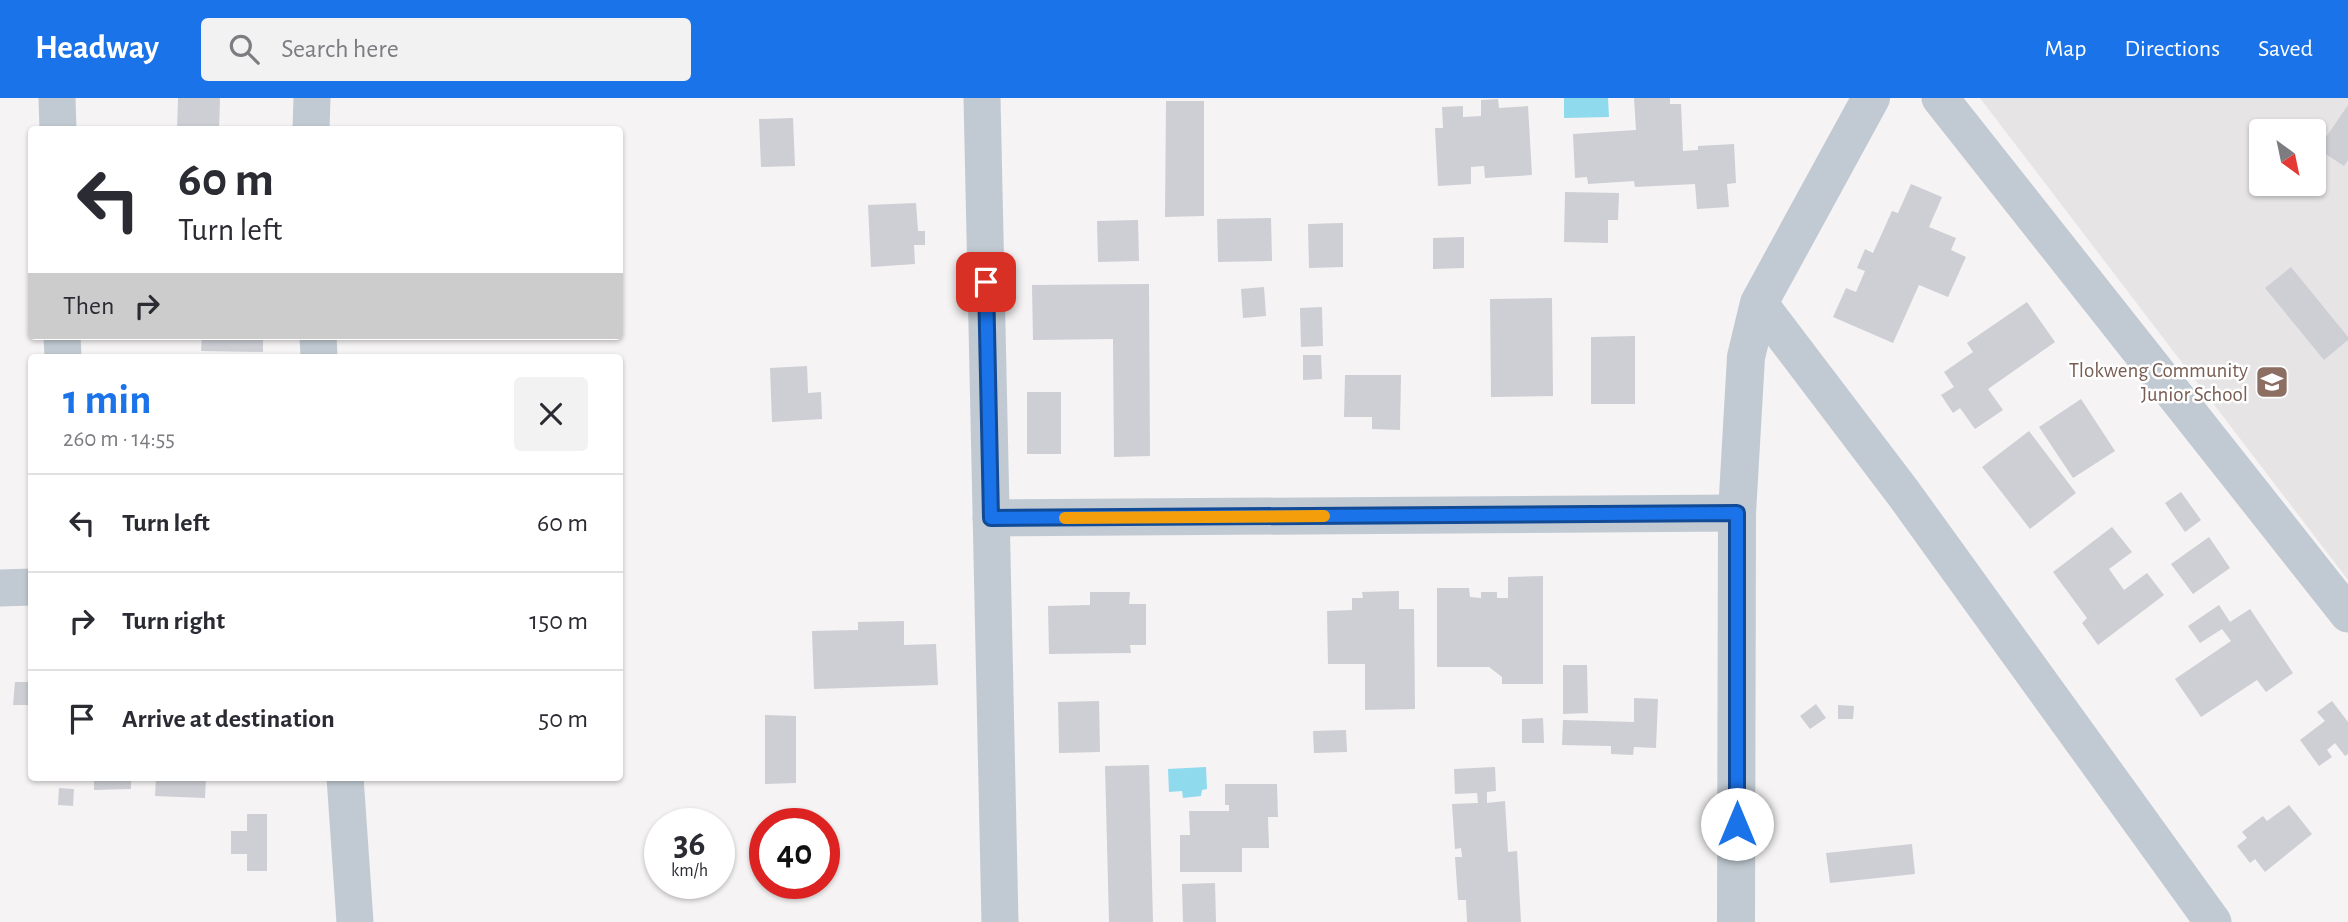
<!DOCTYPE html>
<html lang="en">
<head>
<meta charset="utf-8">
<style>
	body { margin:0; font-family:"Alegreya Sans",sans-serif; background:#f2f2f3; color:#2b2b33; height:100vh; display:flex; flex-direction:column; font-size:26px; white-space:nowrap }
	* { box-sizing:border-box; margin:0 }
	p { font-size:23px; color:#7c7c81 }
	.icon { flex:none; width:38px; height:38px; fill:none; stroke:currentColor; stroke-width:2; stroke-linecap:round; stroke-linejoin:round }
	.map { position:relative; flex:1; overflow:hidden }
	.side { position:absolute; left:28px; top:256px; width:595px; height:427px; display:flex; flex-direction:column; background:#fff; border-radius:7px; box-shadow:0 2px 5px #0004 }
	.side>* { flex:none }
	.top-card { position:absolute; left:28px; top:28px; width:595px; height:214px; border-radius:7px; box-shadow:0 2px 5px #0004; background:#fff; color:#2b2b33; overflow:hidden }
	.needle { width:46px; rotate:147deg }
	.buttons { position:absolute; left:2249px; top:21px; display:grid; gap:14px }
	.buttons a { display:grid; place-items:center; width:77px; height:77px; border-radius:7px; background:#fff; box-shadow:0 2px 5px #0004; font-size:35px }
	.speed { position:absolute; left:644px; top:710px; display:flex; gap:14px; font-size:35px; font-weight:700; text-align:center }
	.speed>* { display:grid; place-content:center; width:91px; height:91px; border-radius:50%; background:#fff; box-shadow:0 2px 5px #0004; line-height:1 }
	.speed small { font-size:18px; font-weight:400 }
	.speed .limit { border:10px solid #d22; background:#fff; color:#111 }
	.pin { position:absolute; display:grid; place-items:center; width:60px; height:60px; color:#fff; margin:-30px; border-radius:14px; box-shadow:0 4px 10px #0006 }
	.me { position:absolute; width:77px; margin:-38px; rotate:0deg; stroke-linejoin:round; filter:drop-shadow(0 0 5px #0008) }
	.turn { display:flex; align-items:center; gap:24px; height:147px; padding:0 35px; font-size:32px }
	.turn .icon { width:91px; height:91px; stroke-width:2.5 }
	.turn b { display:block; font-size:49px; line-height:60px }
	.then { display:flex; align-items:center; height:66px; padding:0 35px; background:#0003; gap:14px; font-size:26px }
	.round { display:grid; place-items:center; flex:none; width:74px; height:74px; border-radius:7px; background:#f2f2f3 }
	.overview { display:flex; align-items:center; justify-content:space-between; height:119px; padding:0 35px }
	h1 { font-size:42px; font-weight:700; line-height:52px; color:#1a73e8 }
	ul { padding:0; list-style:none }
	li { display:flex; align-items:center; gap:21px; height:98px; padding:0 35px; border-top:2px solid #e1e1e2 }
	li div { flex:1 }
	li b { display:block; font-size:26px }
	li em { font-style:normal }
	header { display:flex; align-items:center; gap:42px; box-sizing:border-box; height:98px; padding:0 35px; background:#1a73e8; color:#fff }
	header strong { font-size:33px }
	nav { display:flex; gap:38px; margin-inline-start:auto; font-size:24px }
	.search { width:490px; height:63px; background:#f2f2f3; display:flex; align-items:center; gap:18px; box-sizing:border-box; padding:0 24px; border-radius:7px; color:#7c7c81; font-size:26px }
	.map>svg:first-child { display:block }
	.education { fill:#e6e4e5; fill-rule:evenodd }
	.water { fill:#90daee }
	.building { fill:#cdcfd5 }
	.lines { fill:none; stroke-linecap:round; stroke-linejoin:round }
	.minor { stroke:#c1cad2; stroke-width:37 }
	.tertiary { stroke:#c1cad2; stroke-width:38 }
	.route-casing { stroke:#114b97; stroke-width:18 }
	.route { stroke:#1a73e8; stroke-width:12 }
	.slow { stroke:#f59e0b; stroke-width:12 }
	.labels { text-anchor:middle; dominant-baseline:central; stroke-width:5; stroke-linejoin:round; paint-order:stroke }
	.education-label { font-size:21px; fill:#785e54; stroke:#fff; text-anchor:end }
</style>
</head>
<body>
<header>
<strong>Headway</strong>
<div class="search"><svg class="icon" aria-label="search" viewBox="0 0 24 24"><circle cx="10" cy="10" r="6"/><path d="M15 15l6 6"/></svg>Search here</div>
<nav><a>Map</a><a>Directions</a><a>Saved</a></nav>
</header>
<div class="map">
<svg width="2348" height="824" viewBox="0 0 2348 824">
	<rect width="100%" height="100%" fill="#f5f3f3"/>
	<!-- education -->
	<path class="education" d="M1980 0H2348V482ZM2261 33H2314V86H2261Z"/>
	<!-- water -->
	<g class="water">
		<path d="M1564 0H1608L1609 19 1564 20Z"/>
		<path d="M1206 669 1207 691 1202 692 1201 698 1183 700 1182 693 1169 694 1168 671Z"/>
	</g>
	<!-- building -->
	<g class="building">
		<path d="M178 0H220L219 32H177Z"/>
		<path d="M1634 0H1670V6H1681L1683 53 1698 52V48L1734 46 1736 85 1727 86 1729 109 1697 111 1695 86 1635 89 1634 83 1588 86 1587 79 1575 80 1573 36 1636 32Z"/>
		<path d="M1498 1 1499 10 1528 8 1532 77 1485 80 1484 68 1471 69V86L1438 88 1435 30H1443L1442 9 1463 8V19L1481 18V2Z"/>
		<path d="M1166 3H1204V118L1165 119Z"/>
		<path d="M2348 7V62L2344 68 2318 51Z"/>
		<path d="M793 20 795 68 761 69 759 21Z"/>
		<path d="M1911 86 1942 99 1929 129 1956 140 1951 152 1966 159 1948 199 1919 187 1893 245 1833 219 1846 190 1856 194 1865 173 1857 170 1865 151 1873 155 1892 113 1898 115Z"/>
		<path d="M1565 94 1619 95 1618 122H1608V145L1564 144Z"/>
		<path d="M916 105 918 133H925V147H914L915 166 871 169 868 107Z"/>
		<path d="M1271 120 1272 163 1218 164 1217 121Z"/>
		<path d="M1138 122 1139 163 1098 164 1097 123Z"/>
		<path d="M1343 125V169L1309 170 1308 126Z"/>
		<path d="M1464 139V170L1433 171V140Z"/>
		<path d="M2291 169 2348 239V242L2324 262 2265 190Z"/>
		<path d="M1149 186 1150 358 1114 359 1113 241 1033 242 1032 187Z"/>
		<path d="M1264 189 1266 218 1243 220 1241 191Z"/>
		<path d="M1552 200 1553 298 1491 299 1490 201Z"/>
		<path d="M2027 204 2055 244 1988 291 2003 312 1975 331 1960 310 1953 315 1941 297 1954 289 1944 274 1973 254 1967 245Z"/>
		<path d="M1322 209 1323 248 1301 249 1300 210Z"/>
		<path d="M202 238H263V254L201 253Z"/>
		<path d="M1635 238V306H1591V239Z"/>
		<path d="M1303 257H1321L1322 281 1303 282Z"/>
		<path d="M807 268 808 295 821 294 822 321 772 324 770 270Z"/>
		<path d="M1345 277H1401L1400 332 1372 331V319H1344Z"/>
		<rect x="1027" y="294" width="34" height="62"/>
		<path d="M2081 301 2115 353 2073 380 2039 329Z"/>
		<path d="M2029 333 2076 395 2030 431 1982 369Z"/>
		<path d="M2181 394 2201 422 2185 434 2165 405Z"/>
		<path d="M2112 429 2132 454 2109 471 2124 492 2147 475 2164 497 2098 547 2082 525 2087 520 2053 474Z"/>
		<path d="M2209 439 2230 470 2193 496 2171 466Z"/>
		<path d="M1543 478V586H1502V579L1489 569H1437V490H1469L1470 499 1481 500V494H1497V500H1508V479Z"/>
		<path d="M1399 493V511H1414L1415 611 1365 612V566H1328L1327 513 1352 512V500H1363L1362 494Z"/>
		<path d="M1090 494H1130L1129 506H1146V547H1130L1131 555 1049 556 1048 508 1090 507Z"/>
		<path d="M2219 507 2230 524 2250 511 2293 575 2266 594 2257 582 2201 619 2175 581 2231 543 2222 531 2200 545 2188 528Z"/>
		<path d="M904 523V547L936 546 938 587 814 591 812 533 858 532V524Z"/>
		<path d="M1563 567H1587L1588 615 1563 616Z"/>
		<path d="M15 584H32V607H13Z"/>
		<path d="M1634 600 1658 601 1656 650 1634 649 1633 657 1611 656V648L1562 647 1563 622 1634 624Z"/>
		<path d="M1099 603 1100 654 1059 655 1058 604Z"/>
		<path d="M2332 603 2348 624V656L2345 658 2335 645 2327 652 2332 659 2319 668 2300 642 2325 623 2317 614Z"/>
		<path d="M1816 606 1826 620 1810 631 1800 618Z"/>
		<path d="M1838 607 1854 608 1853 621H1838Z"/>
		<path d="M765 617 796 618V685L765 686Z"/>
		<path d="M1543 620 1544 645H1522V621Z"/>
		<path d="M1346 632 1347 654 1314 655 1313 633Z"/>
		<path d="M1149 667 1153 824H1109L1105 668Z"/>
		<path d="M1495 669 1496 693 1487 694V705L1505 703 1508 754 1517 753 1521 824H1467L1466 802H1458L1455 759H1462L1461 750 1455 751 1452 706 1478 705 1477 695 1455 696 1454 671Z"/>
		<path d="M94 679H131V691L94 692Z"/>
		<path d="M156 679H206L205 700 155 698Z"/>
		<path d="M1225 686H1277L1278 719H1268L1269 750H1242V774H1180V737H1190L1189 713H1229V707H1225Z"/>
		<path d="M59 690 74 691 73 708 58 707Z"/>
		<path d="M2289 707 2312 736 2265 774 2255 761 2250 765 2237 748 2247 740 2242 734 2263 718 2267 723Z"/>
		<path d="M247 716H267V773H247V756H231V733H247Z"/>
		<path d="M1912 746 1915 776 1830 785 1826 755Z"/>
		<path d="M1215 785 1216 824H1183L1182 786Z"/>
	</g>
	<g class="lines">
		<!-- minor -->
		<g class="minor">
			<path d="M57 0 58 32"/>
			<path d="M982 0 1000 824"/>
			<path d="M1940 0 2348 516"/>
			<path d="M311 32 312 0"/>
			<path d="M1759 205 1904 396 2213 824"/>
			<path d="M62 238 63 259"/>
			<path d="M318 238 319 259"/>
			<path d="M991 420 1737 415"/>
			<path d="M0 490 32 489"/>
			<path d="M345 679 355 824"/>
		</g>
		<!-- tertiary -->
		<path class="tertiary" d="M1736 824 1737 415 1746 259 1759 205 1871 0"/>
	</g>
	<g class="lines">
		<defs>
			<path id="route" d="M986 184 991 420 1737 415V726"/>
		</defs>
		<!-- route casing -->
		<use href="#route" class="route-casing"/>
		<!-- route -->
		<use href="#route" class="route"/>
		<!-- slow -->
		<path class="slow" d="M1065 420 1324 418"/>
	</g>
	<!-- icons -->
	<defs>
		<symbol id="school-square" viewBox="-11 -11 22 22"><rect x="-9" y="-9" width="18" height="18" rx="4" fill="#8d6e63" stroke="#fff"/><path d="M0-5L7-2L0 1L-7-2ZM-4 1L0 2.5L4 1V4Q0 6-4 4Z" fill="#fff"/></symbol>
	</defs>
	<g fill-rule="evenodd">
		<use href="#school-square" x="2253" y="265" width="38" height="38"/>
	</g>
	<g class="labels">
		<!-- education labels -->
		<g class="education-label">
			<text x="2248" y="272">Tlokweng Community<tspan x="2248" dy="24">Junior School</tspan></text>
		</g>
	</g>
</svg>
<div class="buttons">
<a><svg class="needle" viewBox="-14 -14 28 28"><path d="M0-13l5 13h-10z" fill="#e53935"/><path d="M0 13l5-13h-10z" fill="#7c7c81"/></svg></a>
</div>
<div class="speed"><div>36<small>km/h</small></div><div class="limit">40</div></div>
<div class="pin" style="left:986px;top:184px;background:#d93025"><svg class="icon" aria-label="arrive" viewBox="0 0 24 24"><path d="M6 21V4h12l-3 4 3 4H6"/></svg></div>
<svg class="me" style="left:1737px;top:726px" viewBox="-20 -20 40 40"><circle r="19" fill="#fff"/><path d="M0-13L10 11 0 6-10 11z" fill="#1a73e8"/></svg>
<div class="top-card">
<div class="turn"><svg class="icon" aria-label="left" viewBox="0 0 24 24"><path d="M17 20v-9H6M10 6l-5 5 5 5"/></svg><div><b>60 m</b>Turn left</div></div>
<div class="then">Then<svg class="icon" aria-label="right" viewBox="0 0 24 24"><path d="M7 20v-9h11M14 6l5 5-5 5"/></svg></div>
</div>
<section class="side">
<div class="overview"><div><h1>1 min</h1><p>260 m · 14:55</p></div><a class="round"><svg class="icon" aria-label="close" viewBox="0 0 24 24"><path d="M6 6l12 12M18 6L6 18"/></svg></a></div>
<ul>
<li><svg class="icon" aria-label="left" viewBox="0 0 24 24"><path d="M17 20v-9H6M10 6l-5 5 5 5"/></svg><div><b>Turn left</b></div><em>60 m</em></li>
<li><svg class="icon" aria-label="right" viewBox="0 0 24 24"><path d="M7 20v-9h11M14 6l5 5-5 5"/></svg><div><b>Turn right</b></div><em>150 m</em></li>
<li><svg class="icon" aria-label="arrive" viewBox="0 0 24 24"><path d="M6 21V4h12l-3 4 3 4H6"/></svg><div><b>Arrive at destination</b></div><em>50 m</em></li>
</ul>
</section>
</div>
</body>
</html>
